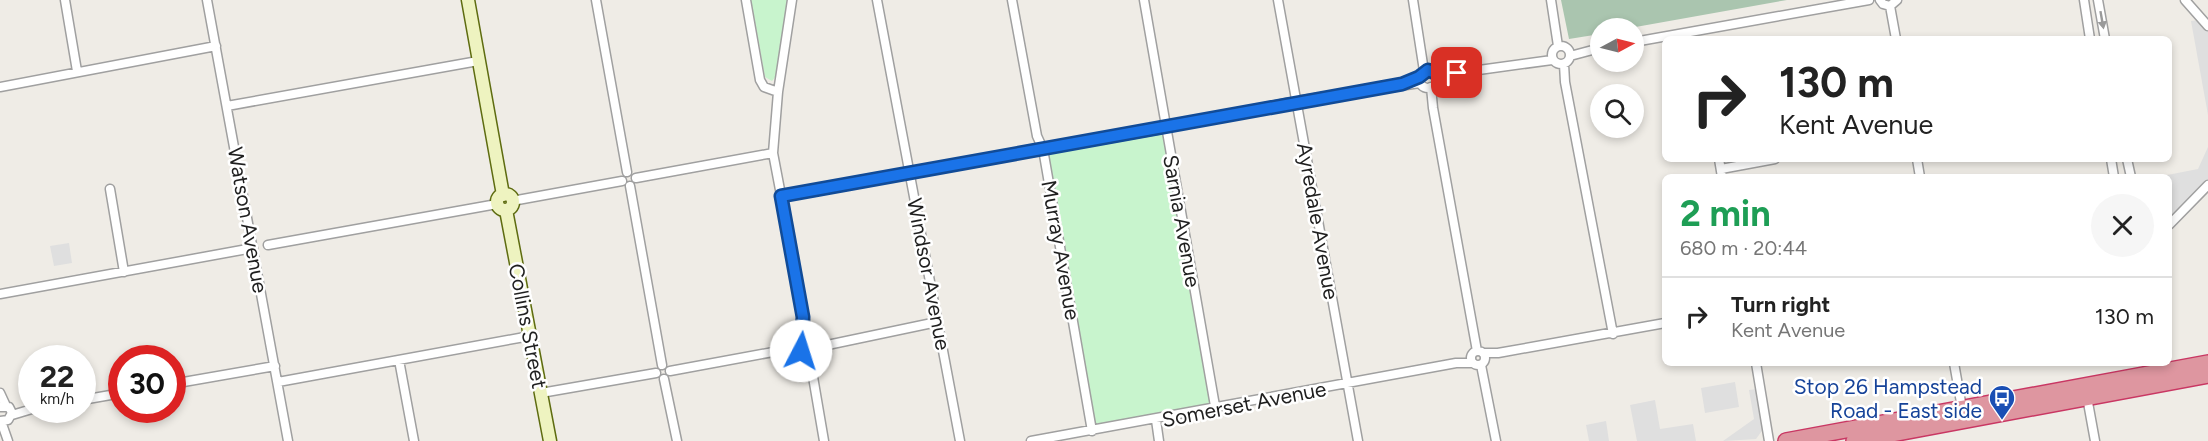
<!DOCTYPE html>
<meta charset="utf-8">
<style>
:root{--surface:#fff;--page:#f6f6f6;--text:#222;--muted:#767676;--line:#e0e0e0}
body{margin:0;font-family:Figtree,sans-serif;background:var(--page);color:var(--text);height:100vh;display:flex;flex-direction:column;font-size:22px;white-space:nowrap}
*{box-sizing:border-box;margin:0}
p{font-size:20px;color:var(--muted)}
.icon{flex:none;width:33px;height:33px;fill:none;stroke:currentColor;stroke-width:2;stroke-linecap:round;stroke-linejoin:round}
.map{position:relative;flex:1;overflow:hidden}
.details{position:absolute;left:1662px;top:174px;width:510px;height:192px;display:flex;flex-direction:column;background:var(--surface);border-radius:9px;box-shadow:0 3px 9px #0003}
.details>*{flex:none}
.guide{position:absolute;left:1662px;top:36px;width:510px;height:126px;border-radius:9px;box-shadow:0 3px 9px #0003;background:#fff;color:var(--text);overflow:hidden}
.needle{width:39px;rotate:83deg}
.controls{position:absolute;left:1590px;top:18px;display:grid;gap:12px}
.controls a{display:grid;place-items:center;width:54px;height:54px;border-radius:50%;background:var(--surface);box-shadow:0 3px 9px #0003;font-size:30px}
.speed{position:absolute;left:18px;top:345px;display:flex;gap:12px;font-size:30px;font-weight:700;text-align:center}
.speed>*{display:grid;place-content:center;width:78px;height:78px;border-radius:50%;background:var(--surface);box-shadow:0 3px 9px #0003;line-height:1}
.speed small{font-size:15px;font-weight:400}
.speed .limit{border:9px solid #d22;background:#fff;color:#111}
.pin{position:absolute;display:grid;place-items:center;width:51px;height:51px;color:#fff;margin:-26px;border-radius:12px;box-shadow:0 3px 9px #0006}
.me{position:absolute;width:66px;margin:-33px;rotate:5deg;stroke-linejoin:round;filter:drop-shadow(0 0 4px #0008)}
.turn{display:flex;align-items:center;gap:21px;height:126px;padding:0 18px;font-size:27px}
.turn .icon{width:78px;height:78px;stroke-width:2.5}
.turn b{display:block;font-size:42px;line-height:51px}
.round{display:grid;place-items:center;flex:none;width:63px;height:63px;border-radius:32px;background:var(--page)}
.headline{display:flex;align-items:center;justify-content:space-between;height:102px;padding:0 18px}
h1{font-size:36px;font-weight:700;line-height:45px;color:#1e9e55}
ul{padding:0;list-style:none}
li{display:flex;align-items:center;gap:18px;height:78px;padding:0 18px;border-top:2px solid var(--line)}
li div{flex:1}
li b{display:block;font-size:22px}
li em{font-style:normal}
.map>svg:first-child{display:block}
</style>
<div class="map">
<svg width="2208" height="441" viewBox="0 0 2208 441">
<rect width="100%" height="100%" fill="#efece6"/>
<path fill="#aac5af" d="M1561 0H1787L1630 28H1600V34L1569 39Z"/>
<path fill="#c8f4cd" d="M751 0H788L776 76 772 81 765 77Z
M1166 128 1215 406 1092 431 1043 149Z"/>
<path fill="#dfdfdf" d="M2199 20 2208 32V115L2191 21Z
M2208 147V179L2197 196 2176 216 2169 217V177H2157L2198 169Z
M69 243 72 263 54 266 50 246Z
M1735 382 1739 407 1705 413 1701 388Z
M1757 389 1764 428 1756 439 1723 441 1754 419 1749 390Z
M1655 400 1660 429 1693 424 1696 441H1637L1630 405Z
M1606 421 1609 441H1589L1586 425Z"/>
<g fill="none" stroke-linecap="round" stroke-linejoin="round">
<g stroke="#a0a0a0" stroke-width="11">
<path id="street" d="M65 0 77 71
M207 0 288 441
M596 0 627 172
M746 0 760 80 764 87 778 92
M792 0 778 92 773 153 808 337
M877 0 960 441
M1012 0 1037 136 1043 149 1092 431
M1144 0 1215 406
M1278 0 1358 441
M1413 0 1424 71
M1551 0 1558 46
M1880 0 1883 4 1890 6 1897 0
M2084 0 2090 39
M2098 0 2105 39
M2185 0 2208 26
M1890 6 1896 39
M1634 42 1869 0
M1552 55a9 9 0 1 1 18 0a9 9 0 1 1-18 0Z
M1570 56 1600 48
M1564 64 1565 82 1613 334
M1419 79a9 9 0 1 1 18 0a9 9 0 1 1-18 0Z
M1435 73H1457L1552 60
M0 87 216 46
M1431 87 1433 108 1477 351
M227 106 478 61
M1719 159 1722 177
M1917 159 1920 177
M2111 159 2114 177
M2127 159 2131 177
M1721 169 1775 159
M636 178 773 153
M630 186 662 365
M110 189 124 272
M781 196 1161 129 1296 101 1420 83
M512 201 622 181
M2169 225 2208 185
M268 245 497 204
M0 294 253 248
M800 346a9 9 0 1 1 18 0a9 9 0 1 1-18 0Z
M818 347 937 322
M1471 358a7 7 0 1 1 14 0a7 7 0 1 1-14 0Z
M1483 353H1498L1665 323
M812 355V371L824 441
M399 360 414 441
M1756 363 1769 441
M1954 363 1962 408
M1481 365 1496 441
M670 371 784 350 800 345
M664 379 677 441
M278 382 530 336
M172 384 275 366
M0 393 6 406
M541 393 656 373
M2087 397 2095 441
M82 400 122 393
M0 407H9L12 413 8 420 0 421
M12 415 32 409
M1156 420 1159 441
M1 421 8 441
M1031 441 1456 363H1473"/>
</g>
<g stroke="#5e6c10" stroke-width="15">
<path id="secondary" d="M468 0 503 195
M497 202a8 8 0 1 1 16 0a8 8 0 1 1-16 0Z
M506 210 550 441"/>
</g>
<g stroke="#c93763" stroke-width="18">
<path id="highway" d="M1786 441 2208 363
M1854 441 2208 375"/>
</g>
<use href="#street" stroke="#fff" stroke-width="8"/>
<use href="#secondary" stroke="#eef3c0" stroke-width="12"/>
<use href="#highway" stroke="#de96a0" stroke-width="15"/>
</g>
<defs><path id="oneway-solid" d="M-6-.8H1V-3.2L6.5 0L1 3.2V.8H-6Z" transform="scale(1.5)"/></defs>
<use fill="#9a9a9a" href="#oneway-solid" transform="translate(2102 20) rotate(80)"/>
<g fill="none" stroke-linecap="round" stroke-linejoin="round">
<g stroke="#114b97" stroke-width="15">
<path id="route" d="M801 351 803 317 781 196 1402 84 1419 77 1428 70 1435 73H1457"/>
</g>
<use href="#route" stroke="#1a73e8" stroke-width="10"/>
</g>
<defs>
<g id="bus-pin" transform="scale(1.35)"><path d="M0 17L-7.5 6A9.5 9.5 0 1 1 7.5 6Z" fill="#1a4fb4" stroke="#fff"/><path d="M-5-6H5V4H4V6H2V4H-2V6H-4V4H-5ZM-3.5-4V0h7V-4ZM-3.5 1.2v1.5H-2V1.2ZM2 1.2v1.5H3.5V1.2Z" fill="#fff"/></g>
</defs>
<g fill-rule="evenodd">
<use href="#bus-pin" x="2002" y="398"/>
</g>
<g text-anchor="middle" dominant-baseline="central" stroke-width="5" stroke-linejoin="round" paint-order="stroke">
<g font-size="21" fill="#1f1f1f" stroke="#fff">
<text transform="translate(248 220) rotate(80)">Watson Avenue</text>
<text transform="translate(1182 221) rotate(80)">Sarnia Avenue</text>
<text transform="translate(1318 221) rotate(80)">Ayredale Avenue</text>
<text transform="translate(1061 250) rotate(80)">Murray Avenue</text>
<text transform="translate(929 274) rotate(79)">Windsor Avenue</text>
<text transform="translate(528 326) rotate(79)">Collins Street</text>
<text transform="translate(1244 404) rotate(-11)">Somerset Avenue</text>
</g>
<g font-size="21" fill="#164399" stroke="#fff" text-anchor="end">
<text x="1982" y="386">Stop 26 Hampstead<tspan x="1982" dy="24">Road - East side</tspan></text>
</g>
</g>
</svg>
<div class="controls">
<a><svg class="needle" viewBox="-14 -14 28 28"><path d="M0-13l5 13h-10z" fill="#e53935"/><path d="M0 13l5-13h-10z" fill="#767676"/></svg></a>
<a><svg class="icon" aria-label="search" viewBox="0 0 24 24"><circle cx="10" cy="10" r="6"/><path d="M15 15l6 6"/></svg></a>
</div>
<div class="speed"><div>22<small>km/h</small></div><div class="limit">30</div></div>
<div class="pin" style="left:1457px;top:73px;background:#d93025"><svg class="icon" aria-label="arrive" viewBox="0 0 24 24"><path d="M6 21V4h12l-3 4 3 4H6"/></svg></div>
<svg class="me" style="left:801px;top:351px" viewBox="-20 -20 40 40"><circle r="19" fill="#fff"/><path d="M0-13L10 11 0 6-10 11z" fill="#1a73e8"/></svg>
<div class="guide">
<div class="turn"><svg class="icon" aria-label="right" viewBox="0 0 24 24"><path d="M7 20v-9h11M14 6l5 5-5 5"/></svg><div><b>130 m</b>Kent Avenue</div></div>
</div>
<section class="details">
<div class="headline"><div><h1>2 min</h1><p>680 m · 20:44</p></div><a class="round"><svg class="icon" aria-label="close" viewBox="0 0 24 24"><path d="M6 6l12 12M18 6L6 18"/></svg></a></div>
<ul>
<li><svg class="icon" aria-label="right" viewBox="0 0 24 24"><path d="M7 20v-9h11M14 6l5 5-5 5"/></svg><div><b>Turn right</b><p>Kent Avenue</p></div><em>130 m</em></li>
</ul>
</section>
</div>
